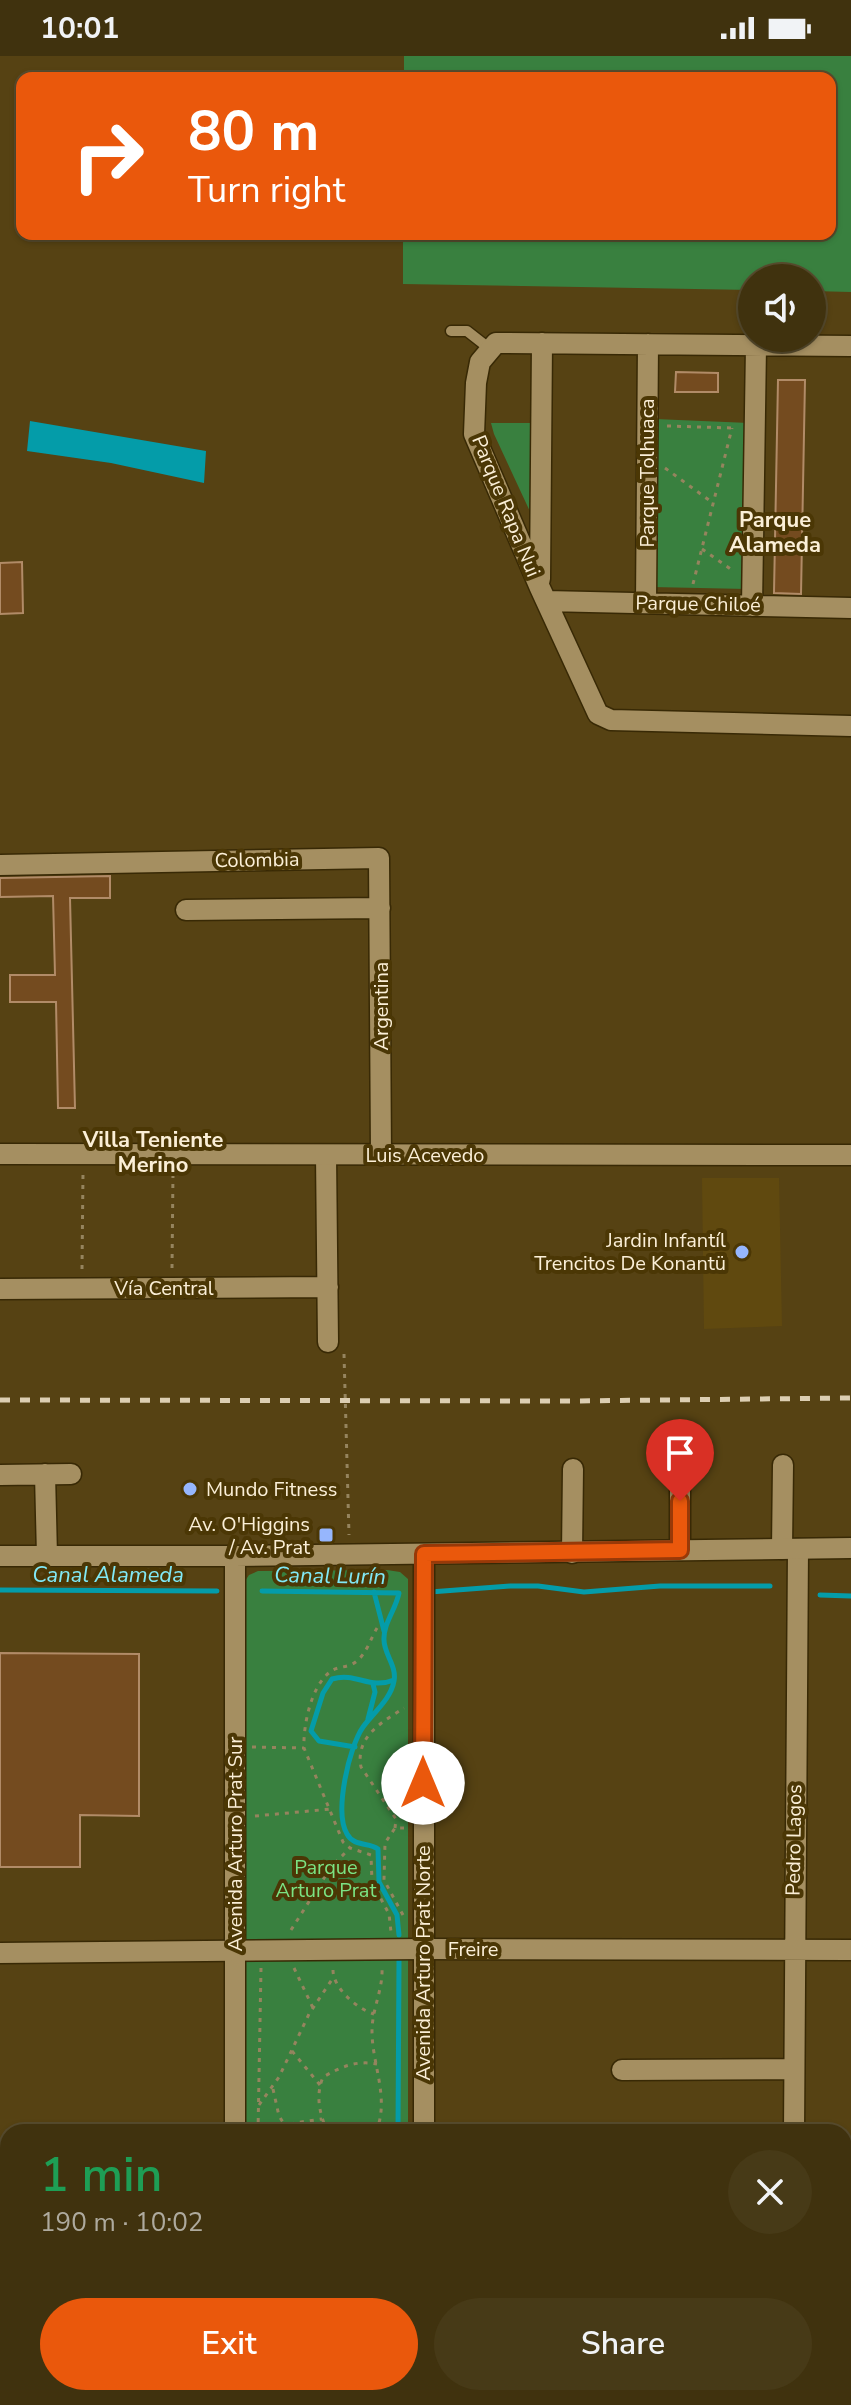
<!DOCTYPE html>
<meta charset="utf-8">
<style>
:root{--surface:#40320e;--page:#473a17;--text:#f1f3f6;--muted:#aeaa9e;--line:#594d2e;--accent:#ea580c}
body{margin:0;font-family:"Nunito Sans",sans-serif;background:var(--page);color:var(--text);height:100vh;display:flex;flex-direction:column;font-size:30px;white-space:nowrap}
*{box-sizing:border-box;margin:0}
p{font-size:26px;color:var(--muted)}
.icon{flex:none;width:44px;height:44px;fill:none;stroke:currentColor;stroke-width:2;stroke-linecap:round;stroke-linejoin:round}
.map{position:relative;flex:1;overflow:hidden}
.details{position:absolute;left:0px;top:2068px;width:852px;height:282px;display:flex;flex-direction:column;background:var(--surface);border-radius:24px 24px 0 0;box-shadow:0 2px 6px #0004,0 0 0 2px var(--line)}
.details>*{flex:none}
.top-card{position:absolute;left:16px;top:16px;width:820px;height:168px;border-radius:16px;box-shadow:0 2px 6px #0004,0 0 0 2px var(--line);background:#ea580c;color:#fff;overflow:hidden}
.fabs{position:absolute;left:738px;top:208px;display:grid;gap:16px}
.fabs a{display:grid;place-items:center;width:88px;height:88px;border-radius:50%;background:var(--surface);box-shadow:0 2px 6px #0004,0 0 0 2px var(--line);font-size:40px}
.pin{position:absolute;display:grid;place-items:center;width:68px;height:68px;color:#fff;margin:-82px -34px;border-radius:50% 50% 50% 0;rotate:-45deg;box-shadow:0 0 8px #0007}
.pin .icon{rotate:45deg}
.me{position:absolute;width:88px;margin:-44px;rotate:0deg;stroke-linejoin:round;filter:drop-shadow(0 0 6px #0008)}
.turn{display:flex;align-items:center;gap:28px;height:168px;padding:0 40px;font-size:36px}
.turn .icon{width:104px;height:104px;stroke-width:2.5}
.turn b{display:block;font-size:56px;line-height:68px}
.round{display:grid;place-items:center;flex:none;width:84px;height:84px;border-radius:42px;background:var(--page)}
.head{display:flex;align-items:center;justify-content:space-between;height:136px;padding:0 40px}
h1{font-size:48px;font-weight:600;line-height:60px;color:#1e9e55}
.cta{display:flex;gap:16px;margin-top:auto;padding:16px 40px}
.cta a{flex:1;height:92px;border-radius:48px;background:var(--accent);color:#fff;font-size:32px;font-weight:600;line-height:92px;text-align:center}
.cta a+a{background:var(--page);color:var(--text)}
.status{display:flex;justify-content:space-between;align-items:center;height:56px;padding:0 40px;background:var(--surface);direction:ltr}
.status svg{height:22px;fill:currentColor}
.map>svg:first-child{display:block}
</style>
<div class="status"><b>10:01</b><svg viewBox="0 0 49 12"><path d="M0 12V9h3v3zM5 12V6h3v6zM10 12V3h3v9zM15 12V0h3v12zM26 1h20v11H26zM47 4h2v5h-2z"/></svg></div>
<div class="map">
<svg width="851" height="2349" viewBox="0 0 851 2349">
<rect width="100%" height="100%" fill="#564213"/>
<path fill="#60490f" d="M702 1122H779L782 1270 704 1273Z
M0 2303H8V2342H70V2349H0Z"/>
<path fill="#39803f" d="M404 0H851V236L812 235V222H752V234L403 228V178H830V22H404Z
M655 363 749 367 747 533 652 531Z
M491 367H535L533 462 494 378Z
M387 1514 400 1516 408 1523V2076H245V1525L249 1519 258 1515Z
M245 2342H408V2349H245Z"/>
<path fill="#049ca9" d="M30 365 206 395 204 427 111 407 27 395Z"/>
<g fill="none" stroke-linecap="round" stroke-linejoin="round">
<path stroke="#049ca9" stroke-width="5" d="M0 1534 217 1535
M262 1535 399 1537C396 1553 383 1568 384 1584 384 1598 397 1610 394 1625 391 1643 373 1657 363 1671 349 1691 334 1756 347 1778 354 1791 369 1786 378 1793L379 1826 397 1859 399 1879
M374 1536 384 1575
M430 1536 510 1530H538L584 1536 660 1530H770
M820 1539 851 1540
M368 1663 375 1636 373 1628
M355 1691 319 1685 311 1675 323 1637 332 1623C357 1616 369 1634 394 1624
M398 2076 399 1904
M398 2349V2342"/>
</g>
<path fill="#744b1f" stroke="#b18b67" stroke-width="2" d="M676 316 718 317V336H675Z
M778 324H805L801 538 774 537Z
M22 506 23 557 0 558V507Z
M110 820V842H70L75 1052H58L56 946H10V919H55L53 840 0 841V822Z
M0 1597 139 1598V1760L80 1759V1811H0Z"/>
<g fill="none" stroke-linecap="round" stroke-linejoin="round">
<g stroke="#382905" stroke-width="13">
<path id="service" d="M451 275H467L490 293"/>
</g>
<g stroke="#382905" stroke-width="23">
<path id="minor" d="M851 290 496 287 480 306 476 327 474 378 540 532 598 658 611 664 851 670
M540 523 542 287
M546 545 851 552
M646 547 648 288
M752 550 756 290
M0 809 379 802 381 1099
M186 854 380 852
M326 1099 328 1286
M0 1233 328 1231
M45 1418 47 1500
M0 1419 71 1418
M782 1493 783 1409
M680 1494V1414
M572 1497 573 1413
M423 1893 851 1894
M622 2014 793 2013
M794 2076 798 1493
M844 2278H851
M0 2283H8
M796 2349V2342"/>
</g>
<g stroke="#382905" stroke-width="23">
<path id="tertiary" d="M0 1897 423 1893"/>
</g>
<g stroke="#382905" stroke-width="23">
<path id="secondary" d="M0 1098 851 1099
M0 1500H235L851 1492
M235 2076V1500
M424 2076V1498
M234 2349V2342
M425 2349V2342"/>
</g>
<path stroke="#95845e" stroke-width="3" stroke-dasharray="4 6" stroke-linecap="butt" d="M667 370 732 372
M665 412 713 447
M702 493 732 514
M693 528 732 372
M172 1212 173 1116
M82 1213 83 1116
M344 1298 349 1479
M377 1572C371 1582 367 1596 358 1604 349 1613 338 1609 330 1616 311 1630 303 1670 304 1692L343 1786 350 1792 371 1799 372 1826 389 1858 391 1876
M252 1691 304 1692
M255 1760 331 1753
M395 1772 396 1763 361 1711C355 1681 382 1666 404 1652
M403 1859 384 1824 385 1787 395 1772H404
M291 1874 331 1811 349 1793
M294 1912 313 1952
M333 1914C333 1932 357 1953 374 1958
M292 1995 320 2029
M273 2033 279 2060 286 2071
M259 2049 279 2021 309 1958 333 1922
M258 2076 261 1912
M285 2076 286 2071 294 2067 322 2063
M327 2076C320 2057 315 2041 323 2021 341 2011 356 2004 377 2008
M376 2076C390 2042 372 2009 372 1975 372 1953 383 1934 382 1912
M272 2342 275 2349
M362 2342 372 2344 378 2349
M258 2349V2342
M322 2349 337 2344 357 2342"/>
<use href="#service" stroke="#a58f61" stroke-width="10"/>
<use href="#minor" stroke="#a58f61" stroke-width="20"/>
<use href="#tertiary" stroke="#a58f61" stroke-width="20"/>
<use href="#secondary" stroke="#a58f61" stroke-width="20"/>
<path stroke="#dcceb2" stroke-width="5" stroke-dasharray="10 10" stroke-linecap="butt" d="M0 1344 571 1345 851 1342"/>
</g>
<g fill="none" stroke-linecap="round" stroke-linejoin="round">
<g stroke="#983908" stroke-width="20">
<path id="route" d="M423 1727 424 1498 680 1494V1445"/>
</g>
<use href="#route" stroke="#ea580c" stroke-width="14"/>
</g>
<g fill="#96b6fd" stroke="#4b3705" stroke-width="3">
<circle cx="742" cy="1196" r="8"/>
<circle cx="190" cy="1433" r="8"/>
<rect x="318" y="1471" width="16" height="16" rx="4"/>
</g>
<g text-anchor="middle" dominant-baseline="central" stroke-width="8" stroke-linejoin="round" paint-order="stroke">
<g font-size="20" fill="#fbefd7" stroke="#4b3705">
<text transform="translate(647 417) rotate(-90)">Parque Tolhuaca</text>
<text transform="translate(506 450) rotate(68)">Parque Rapa Nui</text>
<text transform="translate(698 548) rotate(1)">Parque Chiloé</text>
<text transform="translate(257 804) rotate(-1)">Colombia</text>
<text transform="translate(381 950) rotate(-90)">Argentina</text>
<text x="425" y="1099">Luis Acevedo</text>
<text x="164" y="1232">Vía Central</text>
<text transform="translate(794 1784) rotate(-89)">Pedro Lagos</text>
<text transform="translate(235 1788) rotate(-90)">Avenida Arturo Prat Sur</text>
<text x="473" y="1893">Freire</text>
<text transform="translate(423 1907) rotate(-90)">Avenida Arturo Prat Norte</text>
</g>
<g font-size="20" fill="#fbefd7" stroke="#4b3705" text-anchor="end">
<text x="726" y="1184">Jardin Infantíl<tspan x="726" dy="23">Trencitos De Konantü</tspan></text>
<text x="206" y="1433" text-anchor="start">Mundo Fitness</text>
<text x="310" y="1468">Av. O'Higgins<tspan x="310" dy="23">/ Av. Prat</tspan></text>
</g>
<g font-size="20" fill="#7be383" stroke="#4b3705">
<text x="326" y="1811">Parque<tspan x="326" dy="23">Arturo Prat</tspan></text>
</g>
<g font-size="22" font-weight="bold" fill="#fbefd7" stroke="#4b3705">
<text x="775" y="464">Parque<tspan x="775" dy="25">Alameda</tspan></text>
<text x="153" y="1084">Villa Teniente<tspan x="153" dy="25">Merino</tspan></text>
</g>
<g font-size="22" font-style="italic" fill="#81e9f6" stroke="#4b3705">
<text x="108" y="1519">Canal Alameda</text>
<text transform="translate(330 1520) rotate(1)">Canal Lurín</text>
</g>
</g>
</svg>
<div class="fabs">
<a><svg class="icon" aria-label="sound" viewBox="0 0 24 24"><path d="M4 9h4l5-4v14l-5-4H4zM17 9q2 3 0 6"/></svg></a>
</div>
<div class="pin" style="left:680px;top:1445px;background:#d93025"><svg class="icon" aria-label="arrive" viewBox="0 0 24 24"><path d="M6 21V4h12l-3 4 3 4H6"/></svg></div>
<svg class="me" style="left:423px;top:1727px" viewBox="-20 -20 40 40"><circle r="19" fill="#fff"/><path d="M0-13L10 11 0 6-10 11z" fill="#ea580c"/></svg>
<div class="top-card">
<div class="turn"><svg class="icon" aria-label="right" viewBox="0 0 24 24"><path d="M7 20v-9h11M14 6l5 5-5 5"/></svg><div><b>80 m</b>Turn right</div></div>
</div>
<section class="details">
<div class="head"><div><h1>1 min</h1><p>190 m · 10:02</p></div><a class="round"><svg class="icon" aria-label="close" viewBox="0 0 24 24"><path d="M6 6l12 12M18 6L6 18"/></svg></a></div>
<div class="cta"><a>Exit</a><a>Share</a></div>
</section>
</div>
